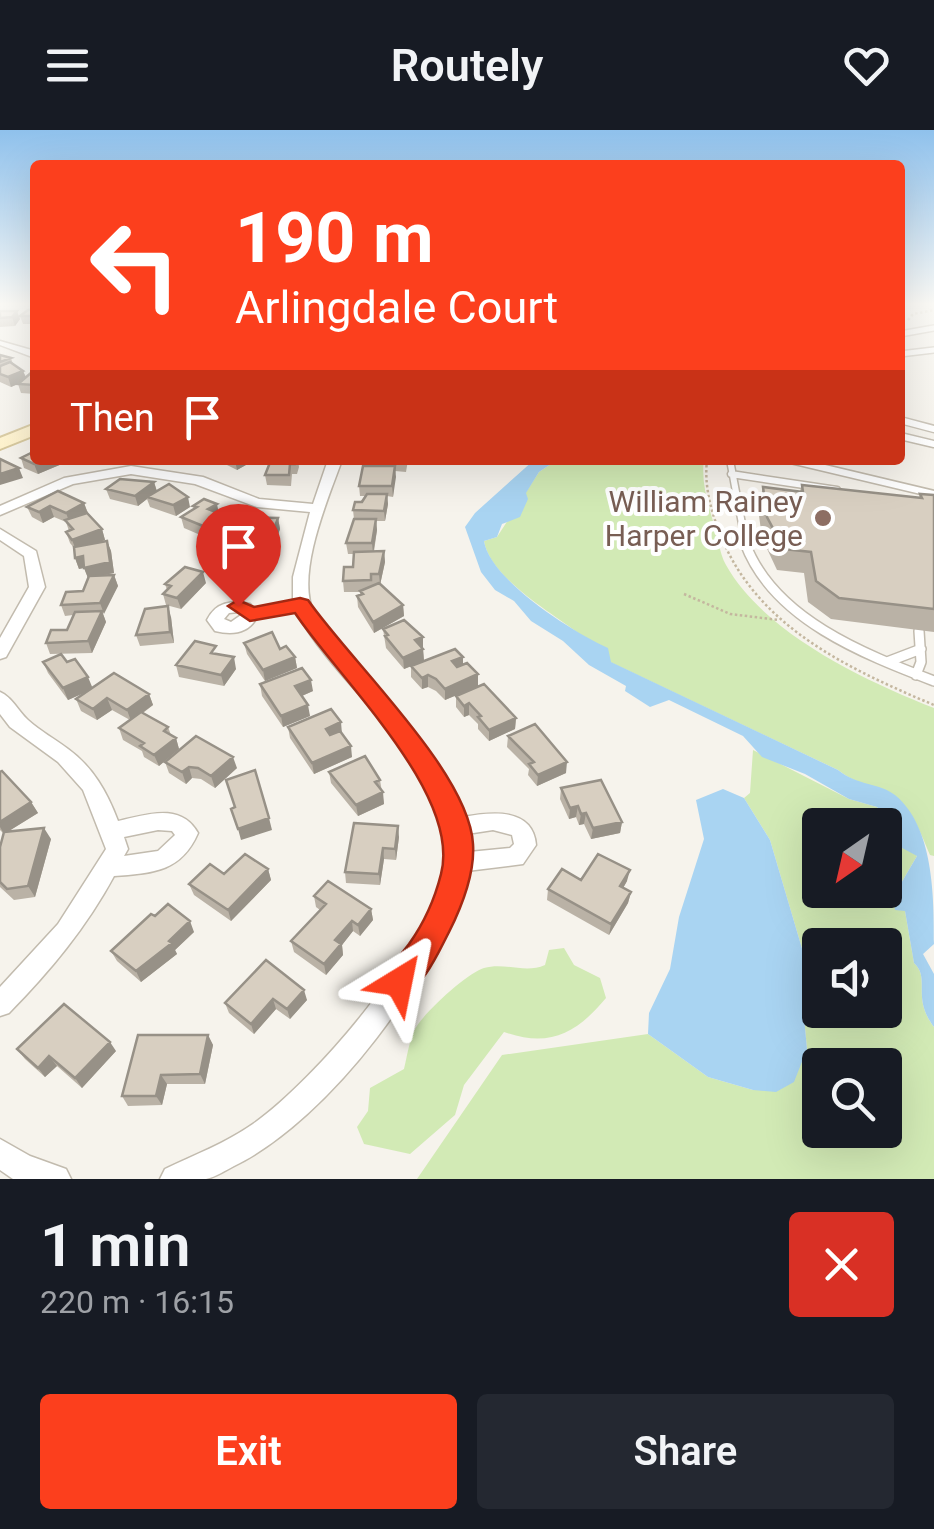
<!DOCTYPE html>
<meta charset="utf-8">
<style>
:root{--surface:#171b24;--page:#242831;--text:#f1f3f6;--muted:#9ea1a6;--accent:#fc3f1d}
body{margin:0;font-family:Roboto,sans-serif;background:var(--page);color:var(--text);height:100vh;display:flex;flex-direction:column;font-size:38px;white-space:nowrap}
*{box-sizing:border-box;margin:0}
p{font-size:32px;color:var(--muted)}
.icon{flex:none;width:55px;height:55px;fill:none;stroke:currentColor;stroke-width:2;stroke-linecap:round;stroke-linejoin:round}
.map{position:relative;height:1049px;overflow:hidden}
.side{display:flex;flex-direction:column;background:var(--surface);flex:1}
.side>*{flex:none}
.guide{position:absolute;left:30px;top:30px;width:875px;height:305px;border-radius:10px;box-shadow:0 10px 40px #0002;background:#fc3f1d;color:#fff;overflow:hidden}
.needle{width:65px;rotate:214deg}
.buttons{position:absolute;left:802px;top:678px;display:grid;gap:20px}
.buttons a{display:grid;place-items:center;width:100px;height:100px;border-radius:10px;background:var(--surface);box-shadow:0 10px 40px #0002;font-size:50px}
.pin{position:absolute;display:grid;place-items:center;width:85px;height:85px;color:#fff;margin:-102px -42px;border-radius:50% 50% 50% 0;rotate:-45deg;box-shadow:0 0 10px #0007}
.pin .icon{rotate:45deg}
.me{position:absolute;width:110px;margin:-55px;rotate:35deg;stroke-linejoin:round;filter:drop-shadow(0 0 8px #0008)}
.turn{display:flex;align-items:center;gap:35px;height:210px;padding:0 40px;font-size:45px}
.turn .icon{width:130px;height:130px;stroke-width:2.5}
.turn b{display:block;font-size:70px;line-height:85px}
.then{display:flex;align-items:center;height:95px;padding:0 40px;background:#0003;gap:20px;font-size:38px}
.round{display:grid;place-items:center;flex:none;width:105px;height:105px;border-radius:10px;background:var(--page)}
.overview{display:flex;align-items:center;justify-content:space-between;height:170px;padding:0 40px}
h1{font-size:60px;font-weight:600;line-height:75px}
.action{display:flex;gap:20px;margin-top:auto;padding:20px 40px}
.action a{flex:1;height:115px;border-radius:10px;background:var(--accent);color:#fff;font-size:40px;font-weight:600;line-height:115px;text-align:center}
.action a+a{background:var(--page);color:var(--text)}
header{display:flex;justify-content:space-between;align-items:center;height:130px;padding:0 40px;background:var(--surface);font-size:45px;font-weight:600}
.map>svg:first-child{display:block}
</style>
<header><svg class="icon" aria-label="menu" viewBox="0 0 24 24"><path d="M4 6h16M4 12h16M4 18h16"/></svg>Routely<svg class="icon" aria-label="heart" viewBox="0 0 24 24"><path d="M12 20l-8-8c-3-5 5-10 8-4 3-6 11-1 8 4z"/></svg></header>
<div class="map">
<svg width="934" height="1049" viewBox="0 0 934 1049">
<rect width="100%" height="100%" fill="#f6f3ec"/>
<path fill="#d2eab5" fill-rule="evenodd" d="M557 330H704C701 350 707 371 713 391 718 405 719 423 726 435 765 504 864 550 934 578V726L930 725C921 703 907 667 882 660 865 654 853 652 838 640L610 532C605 518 592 514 581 505 552 483 490 448 484 411L497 407 539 342Z
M753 620 849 669 877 677 917 726 893 767 905 781 914 833C931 849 911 867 934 897V1049H417L502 925 648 904 708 947 753 960 807 919 803 876 811 849 770 710 744 668 750 663ZM820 695H885V760H820ZM820 815H885V880H820ZM820 935H885V1000H820Z
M564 818 574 835 600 848 606 868C576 904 549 918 504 902L464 955 455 985 410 1024 364 1014 357 997 368 981 370 958 404 939C407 927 409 912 414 901 421 885 467 843 484 838 505 832 525 844 545 835L549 820Z"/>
<path fill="#a9d4f2" d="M534 330H557L539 342 526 363 528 369 520 387 502 394 497 407 484 411C490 450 574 503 608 518L611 532 838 640C858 656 880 653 895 665 934 697 934 767 934 814L923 824 934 844V897C911 867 931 849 914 833L905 781 895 780 893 767 917 726 893 713 887 689 877 677 849 669 805 644 762 627 743 606 669 570 650 577 625 561 626 556 589 535 563 511 531 491 514 471 495 460 481 442 465 397 475 383Z
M723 659 744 668 770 710 811 849 803 876 807 919 794 952 776 962 753 960 708 947 648 904 649 883 670 839 679 787 704 709 696 670Z"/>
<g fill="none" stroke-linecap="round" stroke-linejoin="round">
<g stroke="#c2bbae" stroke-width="8">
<path id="service-far2" d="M900 204 934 198
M900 224 934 220"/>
</g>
<g stroke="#c2bbae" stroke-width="9">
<path id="service-far1" d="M900 290 934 299
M900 306 934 314
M730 330 746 415
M791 330 934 364
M731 344 837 360"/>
</g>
<g stroke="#c2bbae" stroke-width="12">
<path id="service" d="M745 413C773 489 864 524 934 551
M887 532 921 519
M916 545 921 532 919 501"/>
</g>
<g stroke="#c2bbae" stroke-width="3">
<path id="minor" d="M0 211 35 221V228L0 215Z
M328 330H342C328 369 295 445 314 483 358 555 434 605 463 687 491 682 533 677 536 715L523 734 467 741C438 843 330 989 234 1036 226 1040 216 1047 206 1049 192 1049 175 1049 160 1049L165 1039C194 1025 226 1013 253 994 318 948 430 815 446 736 450 717 446 695 439 677 409 601 334 552 296 481L256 489C247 504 231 505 215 501L207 490C216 472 231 470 250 474L254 479 293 471V447L310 382 257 377 195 354 131 344 73 354 0 385V376L64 348 131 336 203 347 259 369 313 374ZM239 482 241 485 231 492 224 489 229 483ZM493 700 512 705 514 714 510 718 469 722 467 704Z
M0 399 36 421 45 457 6 527 0 529V508L29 457 24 426 0 410Z
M0 562C12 567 18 581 28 590 40 601 55 609 68 619 93 637 107 662 118 691 147 685 180 672 198 703 181 742 153 743 114 746 86 798 50 841 9 883L0 886V857L58 794 106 719 83 660 58 632 10 597 0 584ZM158 700 172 701 175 705 158 721 124 726 128 719 124 707Z
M0 1009 30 1026 66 1039 71 1049H13L0 1040Z"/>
</g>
<g stroke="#d6c79b" stroke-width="4">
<path id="secondary" d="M35 294V305L0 319V308Z"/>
</g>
<path stroke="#c4b79f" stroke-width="2.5" stroke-dasharray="2.5 2.5" stroke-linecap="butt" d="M908 190 913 184 934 180
M707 330C704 356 711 382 721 406 757 497 849 539 934 575
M684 464 730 484 779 490"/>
<use href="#service-far2" stroke="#fff" stroke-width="5"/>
<use href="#service-far1" stroke="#fff" stroke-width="6"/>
<use href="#service" stroke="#fff" stroke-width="9"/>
<use href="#minor" fill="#fff" fill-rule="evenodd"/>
<use href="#secondary" fill="#fff3cd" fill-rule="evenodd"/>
</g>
<path fill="#bab2a6" d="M35 179V194H23L20 186Z
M0 181 20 189 15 196 0 197Z
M0 225 11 228 13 234 23 241 26 247 35 242V264L21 263 18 254 11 257 0 252Z
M21 328 69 331 38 344 24 338Z
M212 330H253V331L237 340 219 331Z
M298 330 299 337 297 344H292L291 356 267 355 265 345Z
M378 330H408L406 342 395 341 393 367 387 366 388 374 385 391H376L377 400 374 422 384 421 385 432 380 455 403 475 404 486 374 503 358 477 357 466 360 465V462H344L343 451 353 437 354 424H348L346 413 354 389 353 380 365 366H360L359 356 378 336Z
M154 352 157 361 190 377 176 386 150 377 147 369 138 376 110 369 106 359Z
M802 355 919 368 920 364 934 365V502L831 489 808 472 804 443 777 440 762 408 758 378 763 357 800 361Z
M84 373 88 383 102 399 105 410 99 412 107 411 111 421 114 443 105 445H114L118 456 103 484 106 492 92 523 50 524 46 513 67 500 73 485 65 486 61 475 83 461 88 448 84 438 79 439 75 428 74 418 70 413 66 402 69 401 66 392 54 387 43 393 32 387 27 377Z
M193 376 221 384 223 395 205 407 184 398 181 387 194 379Z
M278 388 280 399 275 413 233 412 230 402Z
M261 418 266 435 260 455 230 454 228 443 229 440H225L223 429Z
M206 453 181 479 166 475 163 464 167 460 165 454Z
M171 487 174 513 140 516 136 505Z
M383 499 423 519 424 531 404 539 386 518Z
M244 513 280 519 295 527 297 538 265 551 247 524Z
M218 524 236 539 224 556 179 547 176 535Z
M43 532H67L92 558 149 564 153 575 143 583 168 597 171 605 176 608 179 619 159 636 144 627 142 621 123 610 119 598 130 590 112 580 97 590 81 581 76 569 90 560 68 570 48 543Z
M463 535 478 544V556L445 570 436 561 428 557 422 559 411 547V536Z
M260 554 313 561 302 566 310 586 283 597 262 566Z
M456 566 516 588 515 599 489 611 478 599V594L469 585 464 587 456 577Z
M288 597 342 604 352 627 314 644 290 608Z
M508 606 566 643 537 656 528 645 529 639 507 617Z
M165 632 237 638 215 658 201 649 192 648 186 654 169 643Z
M0 642 31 672 38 683 9 701 51 709 35 767 14 770 0 757V717L4 704 0 700Z
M329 642 380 650 384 674 358 686 331 653Z
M561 658 622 692 620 703 591 709 584 694 579 695 576 687 569 689 560 669Z
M399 707 396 730 384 729 380 755 346 753 345 742Z
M268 739 271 750 231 791 194 765 189 754 224 744Z
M581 750 627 751 623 758 631 762 628 773 609 805 547 770 548 759Z
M314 766 371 779 373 790 360 806 353 801 342 815 343 825 326 845 294 822 291 811 320 780 316 777Z
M155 786 194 802 175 820 177 824 141 852 117 831 111 821Z
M266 830 307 870 290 889 276 879 254 904 229 883 225 873Z
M208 905 213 915 205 954H167L162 975 128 976 122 966Z
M17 919 116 921 82 958 57 936 45 947 25 929Z"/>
<path fill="#979187" d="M17 181 20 189 15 196 12 187Z
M23 241 27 250 11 257 8 247Z
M44 330H69V331L38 344 34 334Z
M235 330H253V331L237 340Z
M395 336 396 347 393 367 392 356Z
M19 338 23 348 0 355V344Z
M154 352 157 362 147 367V369L138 376 135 366Z
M387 364 388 374 385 391 384 381Z
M188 367 190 377 176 386 173 375Z
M84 373 88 384 70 394 66 383Z
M217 374 219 384 208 379Z
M50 376 54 387 43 393 39 382Z
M221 384 223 395 205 407 203 396Z
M278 388 280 399 275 413 273 402Z
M376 389 377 400 373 424 372 413Z
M102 399 105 410 76 420 72 410Z
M107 411 111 421 114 443 88 448 84 438Z
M261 418 266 435 260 455 257 444 259 424Z
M384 421 385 432 380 455 379 444Z
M83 426 87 437 79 439 75 428Z
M203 442 206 453 181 479 177 468Z
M114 445 118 456 104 484 100 473Z
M403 475 404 486 374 503 373 492Z
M168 476 171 487 174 513 170 502Z
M102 481 106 492 92 523 88 511Z
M423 507V519L415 510Z
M423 519 424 531 404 539 403 528Z
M234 527 236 539 224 556 221 545Z
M295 527 297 538 265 551 263 540Z
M463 527V538L452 543V531Z
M478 544V556L445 570V559Z
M428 545V557L422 559V548Z
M88 547 93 559 68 570 63 558Z
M311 550 313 561 297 568 295 556Z
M149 564 153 575 131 591 127 580Z
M107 568 112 580 97 590 93 579Z
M469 573V585L464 587V576Z
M308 575 310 586 283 597 281 586Z
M516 588 515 599 489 611V600Z
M341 592 342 604 328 610 326 599Z
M176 608 179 619 159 636 154 625Z
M351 616 352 627 314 644 312 633Z
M233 627 237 638 215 658 211 646Z
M567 632 566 643 537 656 538 645Z
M189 637 192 648 186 654 182 642Z
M383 662 384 674 358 686 356 675Z
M31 672 38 683 4 704 0 697V692Z
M578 676 576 687 569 689 570 678Z
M586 683 584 694 579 695 581 684Z
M269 688 272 700 241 710 238 699Z
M622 692 620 703 591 709 593 698Z
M398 696 399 707 396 730 395 719Z
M44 698 51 709 35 767 28 756Z
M383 718 384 729 380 755 379 744Z
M268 739 271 750 231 791 228 780Z
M630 740 627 751 618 767 620 756Z
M631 762 628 773 609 805 611 794Z
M371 779 373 790 360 806 358 795Z
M190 791 194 802 175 820 177 824 141 852 136 841Z
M352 791 353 801 342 815 343 825 326 845 324 834 335 810Z
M304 860 307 870 290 889 287 879Z
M273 869 276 879 254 904 251 894Z
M208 905 213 915 205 954 200 944Z
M110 912 116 921 82 958 75 948Z
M49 926 57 936 45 947 38 938Z
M161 945 167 954 162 975 156 966Z"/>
<path fill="#d8cfc1" stroke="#979187" stroke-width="2.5" d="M35 179V186H20L28 180Z
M0 181H17L12 187 0 188Z
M0 225 11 228 0 232Z
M10 232 23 241 8 247 0 244V236Z
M32 242H35V255L18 254Z
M35 321V330H44L34 334 21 328Z
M0 329 19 338 0 344Z
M271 330H297L295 334H290L289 345H265Z
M363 336H395L392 356H359Z
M120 349 154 352 135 366 106 359Z
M169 354 188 367 173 375 147 367Z
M802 355 922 368 920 364 934 365V479L839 468 816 451 811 422 784 419 767 387 763 357 803 362Z
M58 361 84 373 66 383 50 376 39 382 27 377Z
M367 364H387L384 381 353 380 355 372H362Z
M204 369 217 374 208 379 221 384 203 396 181 387 197 377 193 376Z
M87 383 102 399 72 410 66 402 73 399 65 390Z
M235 387 278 388 273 402H230Z
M354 389H376L372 413H346Z
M107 411 110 432 84 438 83 426 75 428 74 417Z
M261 418 259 424H264L257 444 228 443 233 429H223L227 419Z
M384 421 379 444H371V450L343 451 344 437H353L354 422Z
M185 437 203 442 177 468 163 464 171 456 165 454Z
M114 445 100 473 61 475 66 462 83 461 89 446Z
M379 453 403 475 373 492 357 466 363 464 360 461Z
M168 476 170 502 136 505 145 479Z
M102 481 88 511 46 513 51 500H67L75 482Z
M404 490 423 507 415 510 423 519 403 528 385 506 388 505 383 499Z
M272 502 280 519 286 516 295 527 263 540 244 513Z
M195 511 216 516 211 523 234 527 221 545 176 535Z
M455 519 463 527 452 531 457 537 467 533 478 544 445 559 436 549 428 545 422 548 411 536Z
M61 524 67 532 75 529 88 547 63 558 43 532Z
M302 538 311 550 295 556 308 575 281 586 260 554Z
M114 543 149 564 127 580 107 568 93 579 76 569Z
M484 554 516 588 489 600 478 587 481 586 469 573 464 576 456 566Z
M331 579 341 592 326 599 330 605 340 601 351 616 312 633 288 597Z
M141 582 168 597 164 601 176 608 154 625 140 616 144 613 119 598Z
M535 594 567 632 538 645 529 634 534 632 508 606Z
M196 606 233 627 211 646 198 638 189 637 182 642 165 632Z
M365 626 380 650 375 652 383 662 356 675 329 642Z
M255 640 269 688 238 699 231 679 235 677 226 650Z
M2 641 31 672 0 692V642Z
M601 650 622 692 593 698 586 683 581 684 578 676 570 678 561 658Z
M354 693 398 696 395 719 383 718 379 744 345 742Z
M44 698 28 756 7 759 0 752V717L4 702Z
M245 724 268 739 228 780 189 754 210 734 224 744Z
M598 724 630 740 620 756 631 762 611 794 548 759 562 739 581 750Z
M328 751 371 779 358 795 352 791 335 810 341 814 324 834 291 811 326 774 314 766Z
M168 774 190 791 169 811 172 813 136 841 111 821 151 784 155 786Z
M266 830 304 860 287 879 273 869 251 894 225 873Z
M64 874 110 912 75 948 49 926 38 938 17 919Z
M138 905H208L200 944 161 945 156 966H122Z"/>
<linearGradient id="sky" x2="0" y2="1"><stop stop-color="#8fc1ec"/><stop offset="0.54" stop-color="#fbfaf6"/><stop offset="1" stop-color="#fbfaf6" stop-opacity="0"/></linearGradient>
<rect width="934" height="322" fill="url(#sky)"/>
<path fill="#fc3f1d" stroke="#a42913" stroke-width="2.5" d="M300 468 308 470C351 532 469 642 473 714 475 744 462 776 449 802 437 825 424 857 399 867L388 862 383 852C389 837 400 826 409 814 424 793 435 768 441 744 462 664 338 548 295 483L250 491 228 476 238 470 254 477Z"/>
<circle fill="#8d6e63" stroke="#fff" stroke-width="4" cx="823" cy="388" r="10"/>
<g text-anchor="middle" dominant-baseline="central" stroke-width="8" stroke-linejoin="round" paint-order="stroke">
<g font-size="30" fill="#785e54" stroke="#fff" text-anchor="end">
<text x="803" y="371">William Rainey<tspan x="803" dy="34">Harper College</tspan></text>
</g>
</g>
</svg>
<div class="buttons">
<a><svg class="needle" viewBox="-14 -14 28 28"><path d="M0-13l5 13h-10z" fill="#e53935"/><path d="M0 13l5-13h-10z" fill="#9ea1a6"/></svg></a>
<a><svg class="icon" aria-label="sound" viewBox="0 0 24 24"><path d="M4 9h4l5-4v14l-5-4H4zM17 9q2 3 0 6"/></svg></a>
<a><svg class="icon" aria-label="search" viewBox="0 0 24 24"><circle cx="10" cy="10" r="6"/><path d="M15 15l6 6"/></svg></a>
</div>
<div class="pin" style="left:238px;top:476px;background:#d93025"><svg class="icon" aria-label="arrive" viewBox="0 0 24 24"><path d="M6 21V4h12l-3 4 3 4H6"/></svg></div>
<svg class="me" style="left:399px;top:852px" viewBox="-20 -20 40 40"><path d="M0-17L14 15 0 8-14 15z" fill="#fc3f1d" stroke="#fff" stroke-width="4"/></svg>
<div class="guide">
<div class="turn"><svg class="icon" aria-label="left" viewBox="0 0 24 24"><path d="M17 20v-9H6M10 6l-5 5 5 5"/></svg><div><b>190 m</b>Arlingdale Court</div></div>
<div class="then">Then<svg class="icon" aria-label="arrive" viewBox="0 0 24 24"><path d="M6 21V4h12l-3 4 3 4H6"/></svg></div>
</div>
</div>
<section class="side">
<div class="overview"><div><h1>1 min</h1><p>220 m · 16:15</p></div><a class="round" style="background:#d93025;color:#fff"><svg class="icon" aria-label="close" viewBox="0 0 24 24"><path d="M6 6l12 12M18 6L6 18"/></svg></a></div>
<div class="action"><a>Exit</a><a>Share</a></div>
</section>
